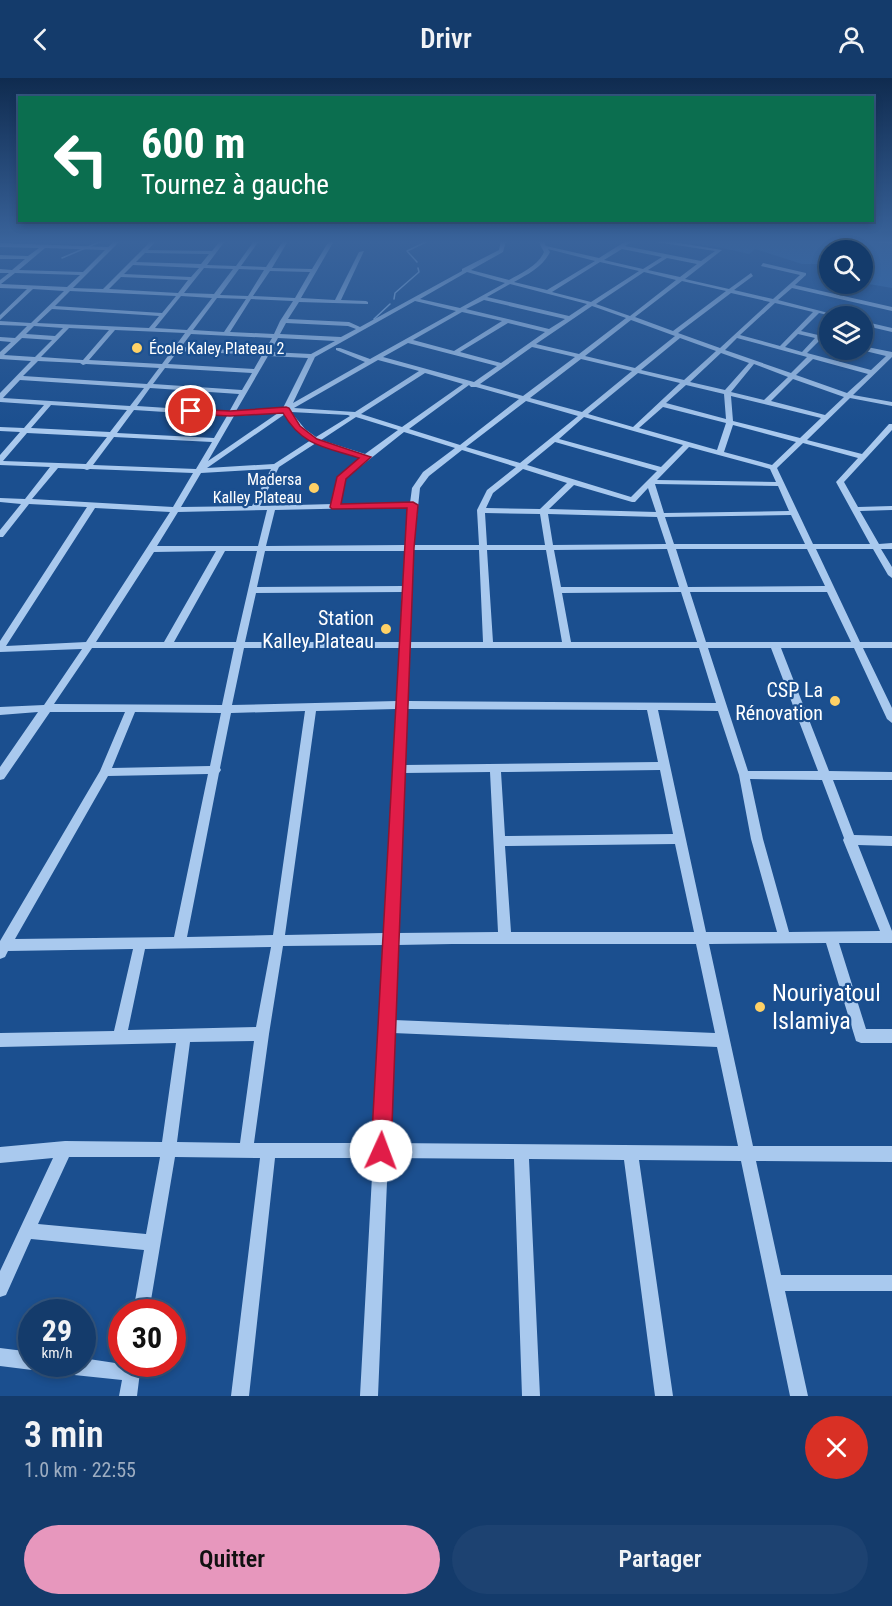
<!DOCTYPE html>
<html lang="fr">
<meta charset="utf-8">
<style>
:root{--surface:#143b6b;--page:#1d4271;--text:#f1f3f6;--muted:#9dadc1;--line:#33557e;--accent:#e797bd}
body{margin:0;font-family:"Roboto Condensed",sans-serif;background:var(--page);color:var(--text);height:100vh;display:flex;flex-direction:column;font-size:22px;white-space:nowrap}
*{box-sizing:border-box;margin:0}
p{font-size:20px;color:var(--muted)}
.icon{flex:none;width:33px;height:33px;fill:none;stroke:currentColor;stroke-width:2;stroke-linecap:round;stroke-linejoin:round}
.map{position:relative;height:1318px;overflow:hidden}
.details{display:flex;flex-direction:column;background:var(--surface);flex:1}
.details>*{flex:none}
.guide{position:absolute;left:18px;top:18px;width:856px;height:126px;border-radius:0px;box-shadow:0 3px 9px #0003,0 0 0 2px var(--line);background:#0b6e4f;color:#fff;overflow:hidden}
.controls{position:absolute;left:819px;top:162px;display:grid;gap:12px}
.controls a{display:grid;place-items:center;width:54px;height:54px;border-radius:50%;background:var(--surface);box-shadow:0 3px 9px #0003,0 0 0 2px var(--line);font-size:30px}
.speed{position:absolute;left:18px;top:1221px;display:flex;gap:12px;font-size:30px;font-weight:700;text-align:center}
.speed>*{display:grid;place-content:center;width:78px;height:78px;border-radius:50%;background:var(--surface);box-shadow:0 3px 9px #0003,0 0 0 2px var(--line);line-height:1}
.speed small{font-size:15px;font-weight:400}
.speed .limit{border:9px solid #d22;background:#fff;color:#111}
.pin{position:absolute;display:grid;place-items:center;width:51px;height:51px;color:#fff;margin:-26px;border:3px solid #fff;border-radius:50%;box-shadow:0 2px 6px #0007}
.me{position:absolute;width:66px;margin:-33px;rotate:2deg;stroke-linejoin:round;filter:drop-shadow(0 0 4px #0008)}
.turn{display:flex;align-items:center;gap:21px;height:126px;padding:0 24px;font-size:27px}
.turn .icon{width:78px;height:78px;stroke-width:2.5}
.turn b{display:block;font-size:42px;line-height:51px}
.round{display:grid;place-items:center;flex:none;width:63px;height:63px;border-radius:32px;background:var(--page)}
.overview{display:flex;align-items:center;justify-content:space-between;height:102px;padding:0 24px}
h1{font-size:36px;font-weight:600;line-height:45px}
.cta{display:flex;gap:12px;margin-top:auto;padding:12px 24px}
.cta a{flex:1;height:69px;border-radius:36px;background:var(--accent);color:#111;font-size:24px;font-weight:600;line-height:69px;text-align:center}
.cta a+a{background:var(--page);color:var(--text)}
header{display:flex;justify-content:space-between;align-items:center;height:78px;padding:0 24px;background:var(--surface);font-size:27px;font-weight:600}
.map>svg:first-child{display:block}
</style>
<header><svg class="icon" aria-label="back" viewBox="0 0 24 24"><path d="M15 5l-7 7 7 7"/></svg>Drivr<svg class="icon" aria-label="person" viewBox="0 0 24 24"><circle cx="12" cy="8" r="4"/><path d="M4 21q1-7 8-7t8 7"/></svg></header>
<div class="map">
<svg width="892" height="1318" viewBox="0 0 892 1318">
<rect width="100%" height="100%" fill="#1b4f8f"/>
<path fill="#2e69ad" d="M674 163H892V210L863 205 862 172H830L829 186H802L755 171 749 176 718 169Z"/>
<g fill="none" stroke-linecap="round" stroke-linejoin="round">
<path stroke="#9cc4f0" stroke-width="1.5" d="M872 163 892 165
M62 180 102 163
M417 184 407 173 428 163
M394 221 395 215 419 194 418 190
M374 241 390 226"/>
<path fill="#a9c9ee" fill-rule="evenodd" d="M115 163H120L73 210 103 211 151 163H156L148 172 212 173 220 163H225L207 187 236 188 254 163H259L241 188 266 189 283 163H288L272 190 312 191 329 163H334L301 220 335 222 359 174 364 173 341 222 366 223 368 224V226L299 224 288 241 349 244 360 249 462 193V191L499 172 501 163H506L503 174 471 192 509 202C521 195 538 188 544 174L538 163H543L546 168 599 180 626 163H632L625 168 701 183 715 173 650 163H667L722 172 685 201 729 211 751 195 753 198 734 212 773 221 800 197 761 188 763 185 806 195V197L795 207 892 229V233L792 210 778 222 840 238H832L819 235 801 253 818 257 830 246V252L823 259 830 260V264L820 262 807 275 871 292 886 278 861 272H862V268L892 274V279L853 317 892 324V328L850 320 807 362 862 376 889 346H892V352L844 404 858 429 892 428V432L860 433 879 466 892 465V471H881L892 489V500L888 497 873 471H816L860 564H892V570H863L892 630V645L887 641 854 570H781L829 693 892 694V702H833L854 757 892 758V768L858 767 892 853V865H839L866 951H892V965H861L856 963 826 865 709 866 753 1068H892V1084L756 1083 781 1197H892V1213H785L808 1318H790L741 1083 639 1082 673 1318H655L624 1082 529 1081 540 1318H522L514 1081 388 1080 378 1318H360L373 1080H275L249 1318H231L260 1080 175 1079 149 1234H133L144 1172 31 1161 6 1217 0 1219V1193L53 1080 0 1085V1069L65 1063 162 1064 176 965 0 969V955L114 953 133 871 8 873 5 879 0 881V863L100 693 125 634H50L4 701 0 702V689L38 634 0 637V629L44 627 82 571 0 574V563L87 429 29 426 3 459H0V452L21 426 0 424V420L25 421 50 389 0 387V377L20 354 0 353V349L24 350 44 327 0 324V315L31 283 0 281V274L11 264 0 263V259L15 260 27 248 0 247V243L31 245 64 213 33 211 0 242V237L27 211 0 210V202L9 195H0V191L12 192 25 181H0V177L28 178 39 170 0 169V165L108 169ZM45 170 105 172 83 194 19 192ZM548 171 595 183 547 212 514 204C528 196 543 189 550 174ZM622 171 662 179 643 191 604 182ZM145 175 209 176 201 186 136 184ZM667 180 697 186 680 199 648 192ZM600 184 639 193 591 224 552 214ZM133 187 199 190 191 199 124 196ZM204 190 233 191 214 216 184 215ZM239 191 264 192 248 218 220 217ZM270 193 310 194 295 220 253 218ZM467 194 505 205 460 230 420 221ZM644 194 676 202 630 238 596 226ZM15 195 80 197 67 209 1 206ZM121 199 188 202 178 215 109 211ZM682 203 726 213 673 253 635 239ZM510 206 587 226 569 238 487 219ZM70 213 176 218 162 235 55 228ZM731 215 770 224 720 270 678 255ZM181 218 212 220 187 252 155 250ZM217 220 246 221 224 254 193 252ZM251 221 293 223 280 243 274 256 230 254ZM484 222 565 241 549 251 466 231ZM415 223 456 233 370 281 340 270H336V272L365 284 293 325 315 279ZM775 225 813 234 780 268 740 257ZM592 228 626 240 579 276 536 266ZM52 231 159 238 149 250 37 245ZM462 234 502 243 454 273 413 262ZM631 242 675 258 635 290 585 278ZM286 245 348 248 356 251 341 259 280 256ZM508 245 545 254 501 285 460 274ZM34 248 63 250 55 258 26 256ZM69 250 109 252 83 282 41 279ZM115 252 185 255 162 286 89 282ZM191 256 272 260 264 274 181 269ZM798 256 815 260 802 274 785 269ZM22 260 52 262 35 279 4 277ZM278 260 335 263 311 276 270 274ZM680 260 716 273 684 302 641 292ZM737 260 807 279 791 295 725 272ZM408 265 497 288 474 304 383 279ZM532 269 575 279 523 318 480 306ZM178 273 262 277 254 291 168 286ZM721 275 749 285 725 312 690 304ZM268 278 308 280 283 330 236 333ZM581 281 632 293 582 334 530 320ZM813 281 868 296 847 315 796 297ZM378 282 419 293 355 334 294 330ZM38 283 80 285 83 287 86 286 159 290 147 306 23 298ZM754 286 788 299 764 322 731 314ZM165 290 252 295 242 312 153 306ZM425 295 463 306 402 349 361 336ZM638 295 680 305 633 349 588 336ZM793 301 844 319 825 337 771 323ZM20 302 144 310 130 328 3 320ZM469 307 471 309H476L519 321 460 367 409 351ZM686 307 724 316 726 341 666 325ZM150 310 239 316 229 334 137 328ZM731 318 821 340 800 360 733 343ZM526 323 578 338 520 385 466 369ZM51 327 127 332 110 354 31 350ZM663 329 726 345 717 372 639 350ZM134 332 227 338 214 360 117 355ZM291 334 348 337 350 338 316 359 305 351ZM278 335 208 383 234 338ZM285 336 300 354 311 362 274 386 207 390ZM356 339 398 352 365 376 321 362ZM584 339 683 367 661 389 559 361ZM733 347 796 364 772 387 724 374ZM404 354 455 370 423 394 412 410 410 425 341 426 346 400ZM27 355 107 359 86 386 3 383ZM114 359 212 364 196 391 93 387ZM555 364 657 393 631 419 527 387ZM316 365 361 380 338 399 333 426 260 428 279 389ZM803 365 858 380 836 404 870 466H813L777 390ZM689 369 770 391 776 404 657 402ZM462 372 516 389 487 412 477 432 479 467H414L420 410 429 398ZM58 390 84 391 87 392 90 391 193 395 173 429 32 421ZM271 391 252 428 181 429 201 395ZM523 391 567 405 540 431 486 430 493 415ZM655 406 778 408 789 433 664 435ZM574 407 632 424H635L648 410 656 434 549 431ZM410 429 405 467 266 468 275 432ZM95 430 170 434 86 564 6 568ZM267 432 258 468H157L178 434ZM485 435 540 436 545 467H487ZM548 436 657 439 666 466 553 467ZM791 437 805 466H674L665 439ZM667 471 679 509H561L554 472ZM676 471H807L825 508 688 509ZM413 472H479L483 564H409ZM487 472H546L562 564H493ZM216 473 164 564H96L154 474ZM225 473H257L236 564H174ZM265 473H405L403 508 257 509ZM402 514 400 564H245L256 515ZM681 514 697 564H571L562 515ZM690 514H827L851 564H706ZM92 570H234L222 627 54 626ZM244 570H400L397 623 232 627ZM409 570H699L716 625 407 623ZM708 570H771L818 693H748ZM396 631 384 855 285 857 316 633ZM407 631 647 632 658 684 404 687ZM658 632 718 633 739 697 751 761 777 854H706ZM305 633 273 857 187 859 219 695 221 692 220 690 231 635ZM135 634 221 635 210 688 112 690ZM660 692 673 756 505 758 501 694ZM490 694 498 854 397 855 404 695ZM208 696 174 859 15 861 108 698ZM750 701 822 702 844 760 843 762 880 853 789 854 763 761ZM675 766 694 854H511L505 768ZM452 866H696L715 955 394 942 397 867ZM384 867 373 1065H254L269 956 283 868ZM271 869 256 949 128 952 145 871ZM393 955 717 969 738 1068 388 1065ZM254 963 240 1065 177 1064 190 964ZM69 1079H160L146 1156 38 1146Z
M862 243 892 250V254L862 247Z
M0 1270 32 1274V1286H40L38 1289 32 1292 0 1288Z
M82 1280 122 1286H141L137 1318H119L122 1302 55 1295 49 1292 46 1286H82Z"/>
</g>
<linearGradient id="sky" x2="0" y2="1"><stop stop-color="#0f2b4f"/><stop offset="0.47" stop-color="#39639b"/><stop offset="1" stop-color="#39639b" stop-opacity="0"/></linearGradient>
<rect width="892" height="348" fill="url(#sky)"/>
<path fill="#e11d48" stroke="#92132f" stroke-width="1.5" d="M286 329 289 330 300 348 317 361 371 379 346 401 341 426 413 424 418 427 414 470 391 1073 388 1080 381 1082 374 1080 371 1073 407 430 332 431 330 429 337 399 359 380C325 369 302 368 283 335L230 338 191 336 186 333 191 331 230 333Z"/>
<g fill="#ffd166" stroke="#1b4f8f" stroke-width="2">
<circle cx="137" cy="270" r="6"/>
<circle cx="314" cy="410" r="6"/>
<circle cx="386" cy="551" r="6"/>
<circle cx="835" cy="623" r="6"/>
<circle cx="760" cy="929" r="6"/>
</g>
<g text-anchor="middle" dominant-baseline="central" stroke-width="4.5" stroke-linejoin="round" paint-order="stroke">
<g font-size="16" fill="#fff" stroke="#1b4f8f" text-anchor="start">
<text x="149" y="270">École Kaley Plateau 2</text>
<text x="302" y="401" text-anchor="end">Madersa<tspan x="302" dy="18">Kalley Plateau</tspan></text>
</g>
<g font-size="20" fill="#fff" stroke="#1b4f8f" text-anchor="end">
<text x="374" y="540">Station<tspan x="374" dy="23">Kalley Plateau</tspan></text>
<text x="823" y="612">CSP La<tspan x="823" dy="23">Rénovation</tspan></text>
</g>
<g font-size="24" fill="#fff" stroke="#1b4f8f" text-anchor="start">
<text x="772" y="915">Nouriyatoul<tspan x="772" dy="28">Islamiya</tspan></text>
</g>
</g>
</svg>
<div class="controls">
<a><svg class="icon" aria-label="search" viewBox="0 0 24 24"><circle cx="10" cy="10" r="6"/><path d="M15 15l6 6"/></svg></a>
<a><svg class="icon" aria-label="layers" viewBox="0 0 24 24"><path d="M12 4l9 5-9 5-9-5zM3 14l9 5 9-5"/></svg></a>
</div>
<div class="speed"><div>29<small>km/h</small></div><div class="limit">30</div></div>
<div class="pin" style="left:191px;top:333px;background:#d93025"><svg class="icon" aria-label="arrive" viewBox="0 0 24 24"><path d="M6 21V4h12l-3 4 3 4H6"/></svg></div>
<svg class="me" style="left:381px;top:1073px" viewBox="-20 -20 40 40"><circle r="19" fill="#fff"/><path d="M0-13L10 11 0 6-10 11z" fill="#e11d48"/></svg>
<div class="guide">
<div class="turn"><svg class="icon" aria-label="left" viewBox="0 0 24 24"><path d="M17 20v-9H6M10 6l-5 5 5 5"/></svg><div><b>600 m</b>Tournez à gauche</div></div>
</div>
</div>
<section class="details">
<div class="overview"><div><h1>3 min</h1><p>1.0 km · 22:55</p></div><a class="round" style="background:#d93025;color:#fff"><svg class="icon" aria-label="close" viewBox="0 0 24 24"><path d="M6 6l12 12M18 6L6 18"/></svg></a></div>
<div class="cta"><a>Quitter</a><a>Partager</a></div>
</section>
